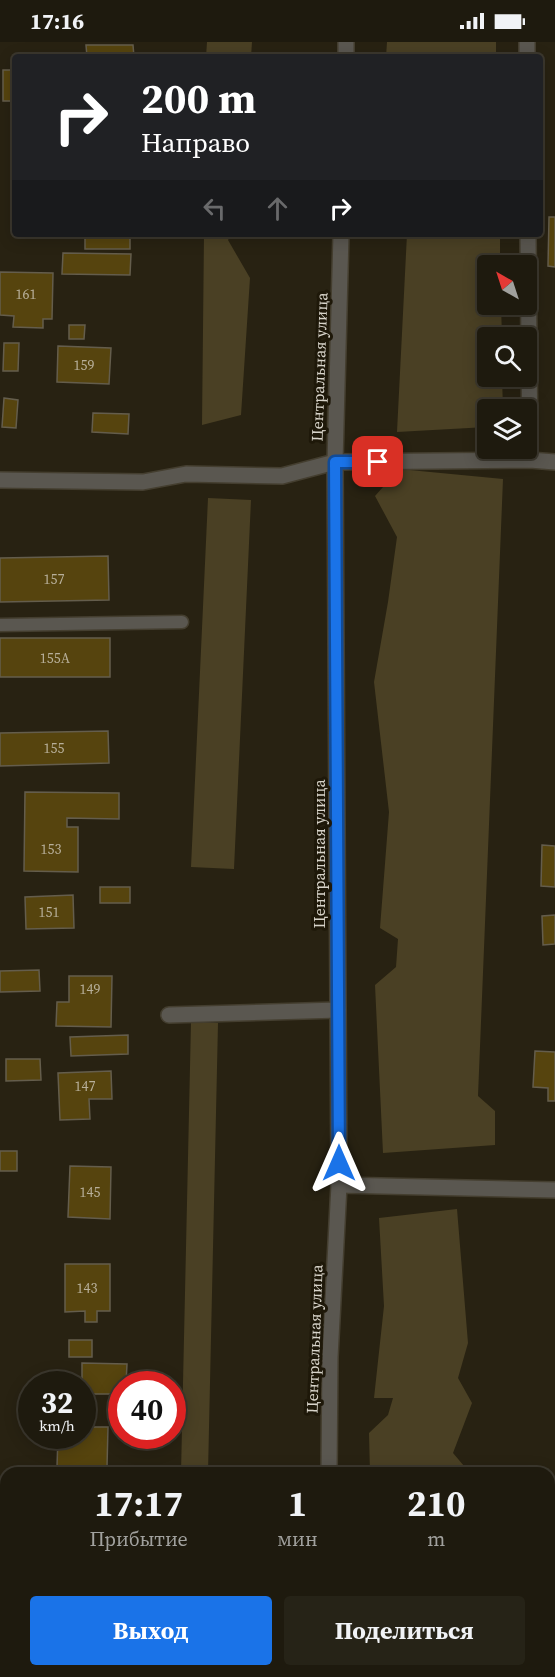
<!DOCTYPE html>
<html lang="ru">
<meta charset="utf-8">
<style>
:root{--surface:#1e1a0e;--page:#262317;--text:#f1f3f6;--muted:#a1a19e;--line:#3c382e;--accent:#1a73e8}
body{margin:0;font-family:"Source Serif 4",serif;background:var(--page);color:var(--text);height:100vh;display:flex;flex-direction:column;font-size:22px;white-space:nowrap}
*{box-sizing:border-box;margin:0}
p{font-size:20px;color:var(--muted)}
.icon{flex:none;width:33px;height:33px;fill:none;stroke:currentColor;stroke-width:2;stroke-linecap:round;stroke-linejoin:round}
.map{position:relative;flex:1;overflow:hidden}
.drawer{position:absolute;left:0px;top:1425px;width:555px;height:210px;display:flex;flex-direction:column;background:var(--surface);border-radius:18px 18px 0 0;box-shadow:0 3px 15px #0003,0 0 0 2px var(--line)}
.drawer>*{flex:none}
.hud{position:absolute;left:12px;top:12px;width:531px;height:183px;border-radius:6px;box-shadow:0 3px 15px #0003,0 0 0 2px var(--line);background:#202124;color:#fff;overflow:hidden}
.needle{width:39px;rotate:321deg}
.fabs{position:absolute;left:477px;top:213px;display:grid;gap:12px}
.fabs a{display:grid;place-items:center;width:60px;height:60px;border-radius:6px;background:var(--surface);box-shadow:0 3px 15px #0003,0 0 0 2px var(--line);font-size:30px}
.speed{position:absolute;left:18px;top:1329px;display:flex;gap:12px;font-size:30px;font-weight:700;text-align:center}
.speed>*{display:grid;place-content:center;width:78px;height:78px;border-radius:50%;background:var(--surface);box-shadow:0 3px 15px #0003,0 0 0 2px var(--line);line-height:1}
.speed small{font-size:15px;font-weight:400}
.speed .limit{border:9px solid #d22;background:#fff;color:#111}
.pin{position:absolute;display:grid;place-items:center;width:51px;height:51px;color:#fff;margin:-26px;border-radius:12px;box-shadow:0 3px 9px #0006}
.me{position:absolute;width:66px;margin:-33px;rotate:0deg;stroke-linejoin:round;filter:drop-shadow(0 0 4px #0008)}
.turn{display:flex;align-items:center;gap:21px;height:126px;padding:0 30px;font-size:27px}
.turn .icon{width:78px;height:78px;stroke-width:2.5}
.turn b{display:block;font-size:42px;line-height:51px}
.lanes{display:flex;align-items:center;height:57px;padding:0 30px;background:#0003;justify-content:center;gap:30px;direction:ltr}
.lanes .off{opacity:.35}
.eta{display:flex;justify-content:space-evenly;align-items:center;height:102px;text-align:center}
.eta b{font-size:36px;font-weight:700;line-height:42px}
.action{display:flex;gap:12px;margin-top:auto;padding:12px 30px}
.action a{flex:1;height:69px;border-radius:6px;background:var(--accent);color:#fff;font-size:24px;font-weight:700;line-height:69px;text-align:center}
.action a+a{background:var(--page);color:var(--text)}
.status{display:flex;justify-content:space-between;align-items:center;height:42px;padding:0 30px;background:var(--surface);direction:ltr}
.status svg{height:16px;fill:currentColor}
.map>svg:first-child{display:block}
</style>
<div class="status"><b>17:16</b><svg viewBox="0 0 49 12"><path d="M0 12V9h3v3zM5 12V6h3v6zM10 12V3h3v9zM15 12V0h3v12zM26 1h20v11H26zM47 4h2v5h-2z"/></svg></div>
<div class="map">
<svg width="555" height="1635" viewBox="0 0 555 1635">
<rect width="100%" height="100%" fill="#282212"/>
<path fill="#4a4024" d="M207 0H252L251 15H206Z
M387 0H496V15H386Z
M204 192H232L228 198 250 236 241 373 202 383Z
M407 192H500V223L488 224V262L501 263 502 295 488 296V334L502 335 503 367 488 368 487 385 397 390Z
M399 427 503 437 478 1054 495 1069V1103L383 1111 375 943 396 925 398 897 380 886 389 770 374 640 388 560 397 495 375 454Z
M208 456 251 458 234 827 191 825Z
M191 980 218 981 208 1431H181Z
M457 1167 468 1301 458 1336 472 1361 453 1411 470 1431H370L369 1391 388 1373 393 1356H374L384 1264 379 1176Z"/>
<path fill="#56440e" stroke="#645d4c" stroke-width="1.5" d="M86 3H133L134 15H87Z
M3 28H15V59H3Z
M549 175H555V225L548 224Z
M85 192H130V207H85Z
M63 211 131 212 130 233 62 232Z
M0 230 53 231 52 277H43V286L13 285 14 274 0 273Z
M69 283H85L84 297H69Z
M4 301H19L18 329H3Z
M58 304 111 306 109 342 57 340Z
M4 356 18 358 16 386 2 385Z
M93 371 129 372 128 392 92 390Z
M108 514 109 558 0 560V516Z
M0 596H110V635H0Z
M108 689 109 721 0 724V691Z
M25 750 119 751V777L67 776V785H78V830L24 829Z
M542 803 555 804V845L541 844Z
M100 845H130V861H100Z
M73 853 74 886 26 887 25 855Z
M555 873V902L543 903 542 874Z
M39 928 40 949 0 950V929Z
M69 934H112L111 985 56 984 57 960H69Z
M128 993V1012L71 1014 70 995Z
M535 1009 555 1010V1059H548V1046L533 1045Z
M6 1017H40L41 1038 6 1039Z
M111 1029 112 1057H89L90 1077 60 1078 58 1031Z
M0 1109H17V1129H0Z
M70 1124 111 1125 110 1177 68 1175Z
M65 1222H110V1269H97V1280H85V1269L65 1270Z
M69 1298H92V1315H69Z
M82 1321 127 1322 126 1342H122V1352H82Z
M82 1385H108L107 1425H57L58 1394H82Z
M53 1629H125V1635H53Z
M253 1629H277V1635H253Z"/>
<g fill="none" stroke-linecap="round" stroke-linejoin="round">
<g stroke="#443e2f" stroke-width="15">
<path id="service" d="M0 583 182 580"/>
</g>
<g stroke="#443e2f" stroke-width="18">
<path id="minor" d="M527 0V15
M528 192 530 418
M0 438 143 440 186 432 282 434 335 420 530 418 555 420
M169 973 338 968
M339 1143 555 1148
M549 1551H555
M0 1582 6 1581
M406 1635 407 1629"/>
</g>
<g stroke="#443e2f" stroke-width="18">
<path id="tertiary" d="M346 15V0
M329 1431 330 1315 339 1143 335 420 341 192
M326 1635V1629"/>
</g>
<use href="#service" stroke="#5a5750" stroke-width="12"/>
<use href="#minor" stroke="#5a5750" stroke-width="15"/>
<use href="#tertiary" stroke="#5a5750" stroke-width="15"/>
</g>
<g fill="none" stroke-linecap="round" stroke-linejoin="round">
<g stroke="#114b97" stroke-width="15">
<path id="route" d="M339 1121 335 420H378"/>
</g>
<use href="#route" stroke="#1a73e8" stroke-width="10"/>
</g>
<g text-anchor="middle" dominant-baseline="central" stroke-width="6" stroke-linejoin="round" paint-order="stroke">
<g font-size="14" fill="#b8b09b">
<text x="26" y="252">161</text>
<text x="84" y="323">159</text>
<text x="54" y="537">157</text>
<text x="55" y="616">155А</text>
<text x="54" y="706">155</text>
<text x="51" y="807">153</text>
<text x="49" y="870">151</text>
<text x="90" y="947">149</text>
<text x="85" y="1044">147</text>
<text x="90" y="1150">145</text>
<text x="87" y="1246">143</text>
</g>
<g font-size="16" fill="#d8d4ca" stroke="#1e1809">
<text transform="translate(319 325) rotate(-88)">Центральная улица</text>
<text transform="translate(319 812) rotate(-90)">Центральная улица</text>
<text transform="translate(314 1297) rotate(-88)">Центральная улица</text>
</g>
</g>
</svg>
<div class="fabs">
<a><svg class="needle" viewBox="-14 -14 28 28"><path d="M0-13l5 13h-10z" fill="#e53935"/><path d="M0 13l5-13h-10z" fill="#a1a19e"/></svg></a>
<a><svg class="icon" aria-label="search" viewBox="0 0 24 24"><circle cx="10" cy="10" r="6"/><path d="M15 15l6 6"/></svg></a>
<a><svg class="icon" aria-label="layers" viewBox="0 0 24 24"><path d="M12 4l9 5-9 5-9-5zM3 14l9 5 9-5"/></svg></a>
</div>
<div class="speed"><div>32<small>km/h</small></div><div class="limit">40</div></div>
<div class="pin" style="left:378px;top:420px;background:#d93025"><svg class="icon" aria-label="arrive" viewBox="0 0 24 24"><path d="M6 21V4h12l-3 4 3 4H6"/></svg></div>
<svg class="me" style="left:339px;top:1121px" viewBox="-20 -20 40 40"><path d="M0-17L14 15 0 8-14 15z" fill="#1a73e8" stroke="#fff" stroke-width="4"/></svg>
<div class="hud">
<div class="turn"><svg class="icon" aria-label="right" viewBox="0 0 24 24"><path d="M7 20v-9h11M14 6l5 5-5 5"/></svg><div><b>200 m</b>Направо</div></div>
<div class="lanes"><svg class="icon off" aria-label="left" viewBox="0 0 24 24"><path d="M17 20v-9H6M10 6l-5 5 5 5"/></svg><svg class="icon off" aria-label="ahead" viewBox="0 0 24 24"><path d="M12 20V5M6 11l6-6 6 6"/></svg><svg class="icon" aria-label="right" viewBox="0 0 24 24"><path d="M7 20v-9h11M14 6l5 5-5 5"/></svg></div>
</div>
<section class="drawer">
<div class="eta">
<div><b>17:17</b><p>Прибытие</p></div>
<div><b>1</b><p>мин</p></div>
<div><b>210</b><p>m</p></div>
</div>
<div class="action"><a>Выход</a><a>Поделиться</a></div>
</section>
</div>
